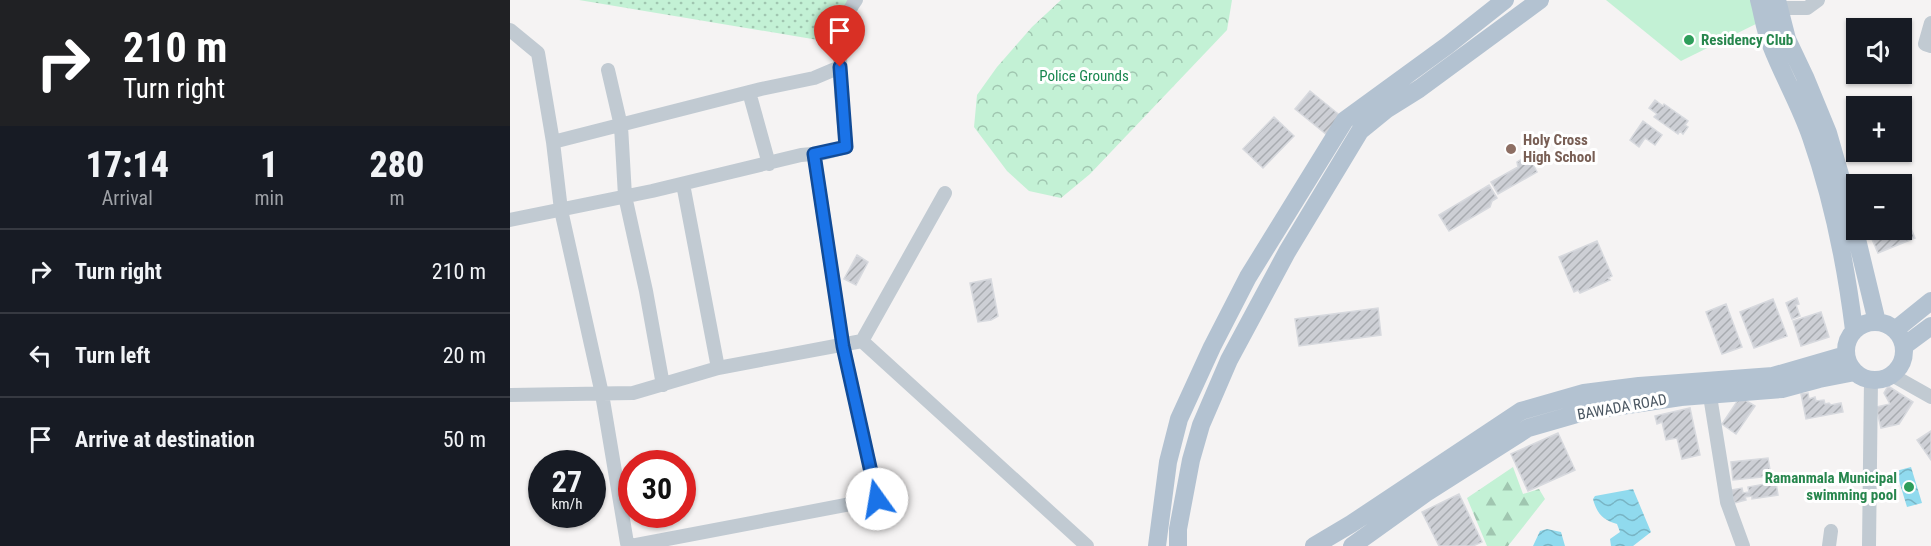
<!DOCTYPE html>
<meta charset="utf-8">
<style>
:root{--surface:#171b24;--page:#20242c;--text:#f1f3f6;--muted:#9ea1a6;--line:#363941}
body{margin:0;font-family:"Roboto Condensed",sans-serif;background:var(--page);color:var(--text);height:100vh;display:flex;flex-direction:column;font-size:22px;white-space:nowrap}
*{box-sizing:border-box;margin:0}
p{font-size:20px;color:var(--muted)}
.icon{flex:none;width:33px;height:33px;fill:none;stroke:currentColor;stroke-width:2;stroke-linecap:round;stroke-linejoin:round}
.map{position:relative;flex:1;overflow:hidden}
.drawer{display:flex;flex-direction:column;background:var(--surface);width:510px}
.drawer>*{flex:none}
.guide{background:#202124;color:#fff;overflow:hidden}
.fabs{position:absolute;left:1336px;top:18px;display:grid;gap:12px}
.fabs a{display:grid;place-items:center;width:66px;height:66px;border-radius:0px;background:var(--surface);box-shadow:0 2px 4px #0004;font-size:30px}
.speed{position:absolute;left:18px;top:450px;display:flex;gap:12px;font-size:30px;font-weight:700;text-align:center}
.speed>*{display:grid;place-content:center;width:78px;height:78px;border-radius:50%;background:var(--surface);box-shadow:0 2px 4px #0004;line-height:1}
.speed small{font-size:15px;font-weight:400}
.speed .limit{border:9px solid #d22;background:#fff;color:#111}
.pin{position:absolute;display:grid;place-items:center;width:51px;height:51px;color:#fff;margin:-62px -26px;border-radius:50% 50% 50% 0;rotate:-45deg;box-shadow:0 0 6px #0007}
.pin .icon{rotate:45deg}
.me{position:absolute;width:66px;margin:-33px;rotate:347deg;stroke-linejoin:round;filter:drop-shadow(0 0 4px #0008)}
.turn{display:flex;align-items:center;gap:21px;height:126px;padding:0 24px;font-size:27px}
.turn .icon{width:78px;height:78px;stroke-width:2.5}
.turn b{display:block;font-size:42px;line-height:51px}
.eta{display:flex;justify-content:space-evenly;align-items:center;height:102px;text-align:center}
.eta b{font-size:36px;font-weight:800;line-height:42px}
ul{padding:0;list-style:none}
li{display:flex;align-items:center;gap:18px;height:84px;padding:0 24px;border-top:2px solid var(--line)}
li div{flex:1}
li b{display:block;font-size:22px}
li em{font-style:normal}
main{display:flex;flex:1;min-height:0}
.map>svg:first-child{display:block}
</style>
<main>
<section class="drawer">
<div class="guide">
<div class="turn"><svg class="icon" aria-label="right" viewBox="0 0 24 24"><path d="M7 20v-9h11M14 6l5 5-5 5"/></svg><div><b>210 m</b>Turn right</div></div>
</div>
<div class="eta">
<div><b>17:14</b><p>Arrival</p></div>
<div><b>1</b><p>min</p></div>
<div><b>280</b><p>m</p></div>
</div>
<ul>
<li><svg class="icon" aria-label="right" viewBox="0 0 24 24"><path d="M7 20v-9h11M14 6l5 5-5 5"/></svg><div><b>Turn right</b></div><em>210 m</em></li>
<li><svg class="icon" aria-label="left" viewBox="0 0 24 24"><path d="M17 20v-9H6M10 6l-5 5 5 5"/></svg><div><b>Turn left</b></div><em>20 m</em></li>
<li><svg class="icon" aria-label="arrive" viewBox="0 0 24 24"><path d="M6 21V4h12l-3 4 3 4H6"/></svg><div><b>Arrive at destination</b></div><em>50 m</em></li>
</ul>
</section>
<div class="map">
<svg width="1421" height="546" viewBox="0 0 1421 546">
<defs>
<pattern id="grass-dots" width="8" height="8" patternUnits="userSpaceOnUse" patternTransform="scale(1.5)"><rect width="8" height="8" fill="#c3f1d5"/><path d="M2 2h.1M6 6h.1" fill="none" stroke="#a0c6b0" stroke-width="1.8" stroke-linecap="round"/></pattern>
<pattern id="forest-firs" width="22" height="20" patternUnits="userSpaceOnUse" patternTransform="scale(1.5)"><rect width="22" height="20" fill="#c3f1d5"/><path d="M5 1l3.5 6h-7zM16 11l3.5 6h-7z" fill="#a0c6b0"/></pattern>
<pattern id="park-crowns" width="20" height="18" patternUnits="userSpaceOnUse" patternTransform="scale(1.5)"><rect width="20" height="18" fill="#c3f1d5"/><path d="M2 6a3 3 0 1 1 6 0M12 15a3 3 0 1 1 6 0" fill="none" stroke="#a0c6b0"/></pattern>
<pattern id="water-waves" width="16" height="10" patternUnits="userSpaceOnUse" patternTransform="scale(1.5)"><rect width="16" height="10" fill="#90daee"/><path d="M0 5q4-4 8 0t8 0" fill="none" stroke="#78b4c4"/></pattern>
<pattern id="building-hatch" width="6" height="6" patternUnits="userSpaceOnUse" patternTransform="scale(1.5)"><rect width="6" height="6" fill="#cdcfd5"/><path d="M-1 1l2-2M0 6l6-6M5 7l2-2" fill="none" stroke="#a8abb0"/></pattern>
</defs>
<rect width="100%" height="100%" fill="#f5f3f3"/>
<path fill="url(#grass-dots)" d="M69 0H349L326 43Z"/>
<path fill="url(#forest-firs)" d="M1003 467 1013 494 1029 489 1035 499 998 546H977L957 498Z"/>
<path fill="url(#park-crowns)" d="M551 0H722L717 30 580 174 551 198 519 191 497 171 464 127 467 95 487 67 522 27Z"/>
<path fill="#c3f1d5" d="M1096 0H1249L1254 20 1171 61Z"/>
<path fill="url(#water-waves)" d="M1401 467 1412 503 1397 507 1386 471Z
M1123 489 1141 532 1123 546H1101L1100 539 1110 532 1107 524C1093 520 1087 514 1083 499L1085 496Z
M1037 529 1051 532 1055 546H1023L1030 531Z"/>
<path fill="url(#building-hatch)" stroke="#d7d9de" stroke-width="1.5" d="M800 91 832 117 817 135 785 109Z
M1145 100 1153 106 1154 104 1178 121 1175 125 1178 127 1173 134 1170 131 1168 134 1144 117 1147 114 1139 108Z
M764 117 784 136 753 168 733 149Z
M1133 121 1152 135 1145 145 1135 138 1129 147 1120 140Z
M1018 155 1027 172 988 194 981 182 1008 167 1007 162Z
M979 185 987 198 982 201 980 207 939 231 929 215Z
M1392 207 1405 238 1368 253 1358 230H1392Z
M1087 241 1102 276 1098 278 1100 280 1070 293 1068 290 1064 292 1049 257Z
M347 255 358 262 346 285 334 279Z
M481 279 488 316 481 320 468 322 460 283Z
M1287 298 1289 304 1286 305 1290 316 1282 319 1276 303Z
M1263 299 1277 336 1244 348 1230 312Z
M1216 304 1232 347 1212 354 1196 312Z
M868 308 871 335 789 346 785 319Z
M1311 312 1319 337 1291 346 1283 321Z
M1378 386 1403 402 1389 424 1371 428 1366 407 1380 404 1374 393Z
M1298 393 1299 399 1305 397 1306 401 1314 400 1315 404 1319 403 1321 405 1331 403 1333 412 1296 419 1291 394Z
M1230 397 1245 406 1226 434 1212 424Z
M1180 408 1190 455 1172 459 1167 438 1156 440 1152 422 1147 424 1145 416Z
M1421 431V460L1407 440Z
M1048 433 1065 470 1018 491 1001 454Z
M1258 458 1261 476 1223 480 1221 462Z
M1266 482 1268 495 1242 499V496L1235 497 1236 500 1224 503 1221 490 1232 488 1233 493 1239 492 1238 487Z
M949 494 972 542 963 546H929L912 512Z"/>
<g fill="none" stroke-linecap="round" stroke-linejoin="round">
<path stroke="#c1cad2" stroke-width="14" d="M1269 8H1297L1308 0
M1421 23 1415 44 1421 46
M0 30 28 53 43 142 51 210 92 394 117 543 119 546
M98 70 111 126 115 196 136 291 153 385
M239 92 259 164
M43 142 251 89 304 78 330 67
M173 184 208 368
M0 220 142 191 291 155 314 153 336 147C333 106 320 33 346 0
M352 341 577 546
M1382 375 1421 397
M0 395 123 393 208 368 352 341 435 193
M1200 396 1217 502 1233 546
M121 546 367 499 333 346 304 154
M1319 546 1321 531
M1359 546 1361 379"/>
<path stroke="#b3c2d1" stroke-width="18" d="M1249 0C1253 15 1255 31 1261 45 1273 76 1290 105 1301 137 1323 200 1336 265 1344 330
M1267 0 1277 39 1295 77 1318 133 1339 206 1367 322
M1336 351a29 29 0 1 1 58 0a29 29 0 1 1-58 0Z
M1385 330 1421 301
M1394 346 1421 326
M647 546 658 462 669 419 702 347 738 277 835 120 938 45 995 0
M668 546V529L681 460 691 425 719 360 777 252 850 131 877 109 909 89 1030 0
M804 546 841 524 1011 411 1074 393 1129 386 1263 376 1336 355
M842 546 916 493 1018 428 1077 411 1171 397 1272 389 1309 379 1345 372"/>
</g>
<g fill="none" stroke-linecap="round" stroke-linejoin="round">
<g stroke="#114b97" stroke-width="15">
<path id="route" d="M330 67 336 147 304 154 333 346 367 499"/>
</g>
<use href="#route" stroke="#1a73e8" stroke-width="10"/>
</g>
<g fill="#2e9e5b" stroke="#fff" stroke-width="2">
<circle cx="1179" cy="40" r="6"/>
<circle cx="1399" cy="487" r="6"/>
</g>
<circle fill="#8d6e63" stroke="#fff" stroke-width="2" cx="1001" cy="149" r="6"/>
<g text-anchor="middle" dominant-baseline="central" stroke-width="6" stroke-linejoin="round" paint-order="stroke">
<g font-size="15" font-weight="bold" fill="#27864d" stroke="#fff" text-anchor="start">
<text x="1191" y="40">Residency Club</text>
<text x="1387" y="478" text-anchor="end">Ramanmala Municipal<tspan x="1387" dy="17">swimming pool</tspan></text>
</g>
<g font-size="15" fill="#17864f" stroke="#fff">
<text x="574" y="76">Police Grounds</text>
</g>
<g font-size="15" font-weight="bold" fill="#785e54" stroke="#fff" text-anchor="start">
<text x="1013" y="140">Holy Cross<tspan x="1013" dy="17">High School</tspan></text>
</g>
<g font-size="15" fill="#4a5661" stroke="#fff">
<text transform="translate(1112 407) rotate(-10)">BAWADA ROAD</text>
</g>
</g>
</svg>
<div class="fabs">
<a><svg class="icon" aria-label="sound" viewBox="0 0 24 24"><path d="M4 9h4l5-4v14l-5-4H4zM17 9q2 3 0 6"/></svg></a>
<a>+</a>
<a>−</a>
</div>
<div class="speed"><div>27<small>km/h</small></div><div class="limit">30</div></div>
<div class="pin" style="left:330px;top:67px;background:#d93025"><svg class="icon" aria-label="arrive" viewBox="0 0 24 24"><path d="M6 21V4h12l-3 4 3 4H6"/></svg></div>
<svg class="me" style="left:367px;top:499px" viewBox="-20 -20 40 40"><circle r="19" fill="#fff"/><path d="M0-13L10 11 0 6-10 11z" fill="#1a73e8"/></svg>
</div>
</main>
